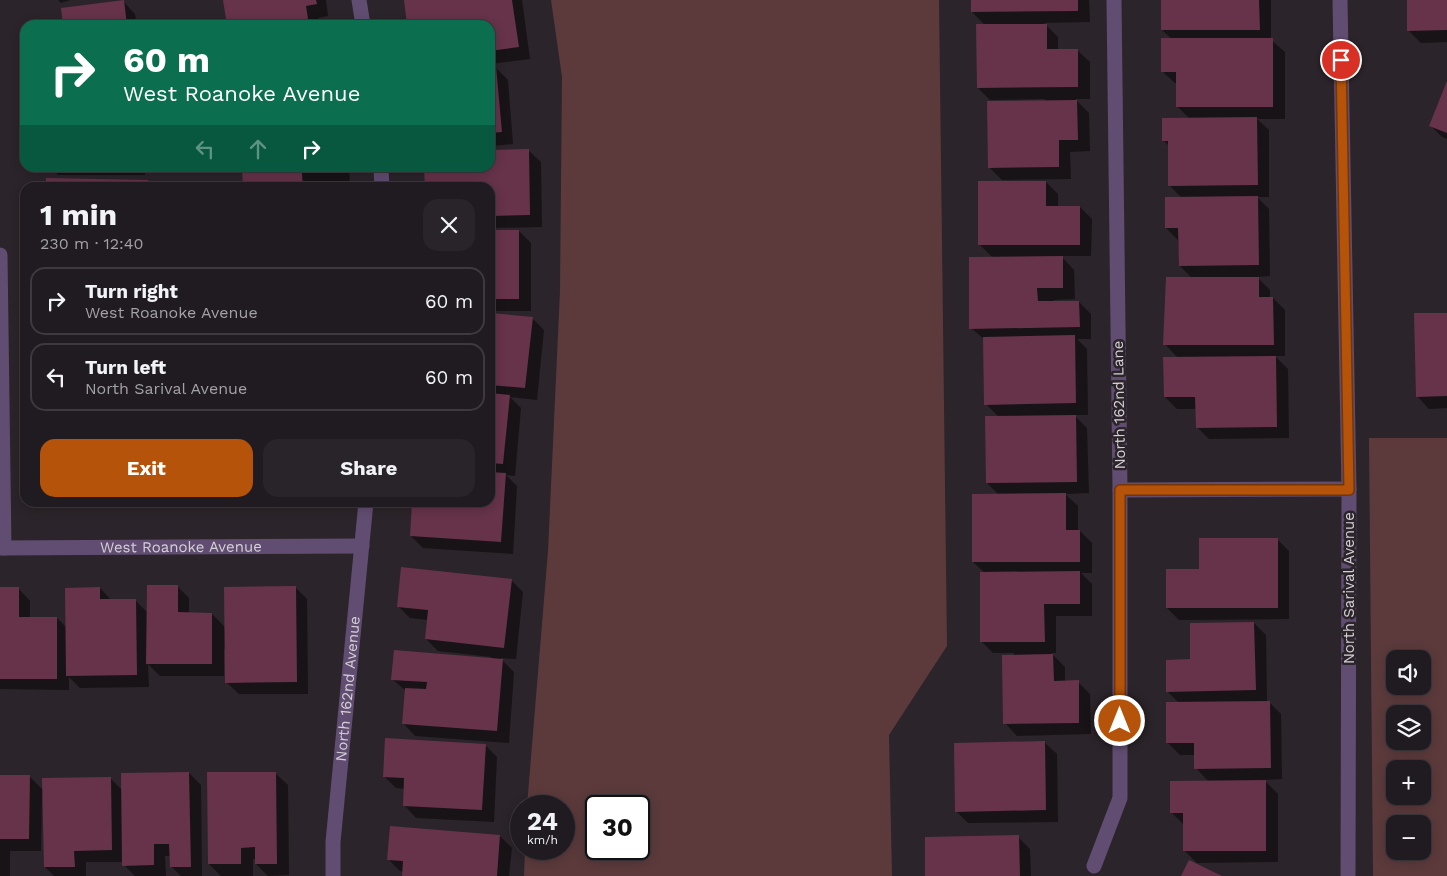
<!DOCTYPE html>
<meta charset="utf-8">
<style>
:root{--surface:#201b20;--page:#282429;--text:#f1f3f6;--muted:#a2a1a5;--line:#3d393e;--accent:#b45309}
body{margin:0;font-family:"Work Sans",sans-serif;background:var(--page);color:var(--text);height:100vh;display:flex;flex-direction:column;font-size:19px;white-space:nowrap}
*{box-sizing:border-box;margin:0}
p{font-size:16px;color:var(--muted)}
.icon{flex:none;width:28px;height:28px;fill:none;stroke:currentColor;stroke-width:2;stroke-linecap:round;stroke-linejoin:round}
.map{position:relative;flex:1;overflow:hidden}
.details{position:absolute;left:20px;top:182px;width:475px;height:325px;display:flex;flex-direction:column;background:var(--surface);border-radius:15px;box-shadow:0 2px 12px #0003,0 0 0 1px var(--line)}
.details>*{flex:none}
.hud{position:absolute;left:20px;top:20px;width:475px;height:152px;border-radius:15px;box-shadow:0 2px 12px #0003,0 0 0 1px var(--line);background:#0b6e4f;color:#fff;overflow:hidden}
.tools{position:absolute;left:1386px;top:650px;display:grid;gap:10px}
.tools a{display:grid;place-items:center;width:45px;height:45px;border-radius:10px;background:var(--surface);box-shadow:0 2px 12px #0003,0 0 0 1px var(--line);font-size:25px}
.speed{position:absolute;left:510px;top:795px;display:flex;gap:10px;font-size:25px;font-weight:700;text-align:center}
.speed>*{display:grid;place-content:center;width:65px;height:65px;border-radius:50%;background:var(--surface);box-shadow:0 2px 12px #0003,0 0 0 1px var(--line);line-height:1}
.speed small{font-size:12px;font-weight:400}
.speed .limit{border:2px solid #111;border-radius:8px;background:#fff;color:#111}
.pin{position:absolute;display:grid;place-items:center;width:42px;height:42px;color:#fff;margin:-21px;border:2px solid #fff;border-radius:50%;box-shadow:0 1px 5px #0007}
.me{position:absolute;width:55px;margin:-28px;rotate:0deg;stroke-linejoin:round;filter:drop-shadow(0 0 4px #0008)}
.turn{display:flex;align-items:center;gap:18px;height:105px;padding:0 20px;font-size:22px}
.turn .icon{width:65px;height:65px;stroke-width:2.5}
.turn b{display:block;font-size:35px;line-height:42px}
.lanes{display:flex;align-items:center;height:48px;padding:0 20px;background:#0003;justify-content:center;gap:25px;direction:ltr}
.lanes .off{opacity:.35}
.round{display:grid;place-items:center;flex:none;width:52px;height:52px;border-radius:15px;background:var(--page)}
.summary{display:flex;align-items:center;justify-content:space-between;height:85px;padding:0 20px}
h1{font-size:30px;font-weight:700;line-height:38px}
.action{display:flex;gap:10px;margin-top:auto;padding:10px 20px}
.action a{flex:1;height:58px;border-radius:15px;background:var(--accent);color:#fff;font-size:20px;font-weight:700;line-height:58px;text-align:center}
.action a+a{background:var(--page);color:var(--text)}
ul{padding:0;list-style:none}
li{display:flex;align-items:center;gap:15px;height:68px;margin:0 10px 8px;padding:0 10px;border:2px solid var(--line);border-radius:15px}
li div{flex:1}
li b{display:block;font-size:19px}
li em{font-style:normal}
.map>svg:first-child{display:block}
</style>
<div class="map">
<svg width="1447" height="876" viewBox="0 0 1447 876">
<rect width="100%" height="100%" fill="#2b242a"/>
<path fill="#5c3a3c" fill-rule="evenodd" d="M551 0H939L947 646 889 735 892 876H524L525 849H564V806H527L548 551 560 291 562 77ZM596 806H639V849H596Z
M1369 438H1447V876H1373ZM1395 659H1422V686H1395ZM1395 714H1422V741H1395ZM1395 769H1422V796H1395ZM1395 824H1422V851H1395Z"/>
<path fill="#0007" d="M58 0H70L61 3Z
M224 0H326L328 16 318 18 319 25H228Z
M405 0H522L530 59 490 64V25H410Z
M972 0H1089L1090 22 1044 23 1058 37V50H1077L1090 62V99H1075L1089 113 1090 151 1070 152 1071 179 1002 180 990 168 1045 102V99L990 100 978 88 986 26 972 12Z
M1199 0H1271V40L1285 52V119H1257L1269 130V197H1257L1269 209 1270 276 1257 277 1270 290V298H1273L1285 310V356H1275L1288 369 1289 438 1209 439 1197 427V409H1177L1165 397 1178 358 1165 344 1192 278 1180 266 1178 240 1166 228 1182 198 1170 186V147L1163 140 1190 119 1177 106 1178 83H1175L1162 71 1172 39 1162 30Z
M1408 0H1447V42L1421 43 1409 31Z
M123 1 135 14 137 25H65Z
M490 68H496L508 80 513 144 490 146Z
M1447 84V139L1442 137 1430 125Z
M528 150 541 162 542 227 490 228V188H426V168H490V151Z
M51 168H145V175H58Z
M243 168H349L350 183 313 185V188H244Z
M148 181 155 188H47Z
M1046 182 1058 194V207H1080L1092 219 1091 256H1061L1074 270 1075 299 1054 300V302H1079L1091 314V339H1077L1087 349 1088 415H1074L1087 428 1089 493 1065 494 1078 506V531H1080L1092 543V573H1081L1092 584V616H1056V653H1051L1065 667V682H1078L1090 694 1091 734 1017 736 1005 723 1014 653H993L981 641 985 573 973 562 999 495 987 483 999 417 986 404 985 340 971 328 993 258 979 244Z
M490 231H519L531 243V311H490Z
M490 314 532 318 544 330 537 400 510 397 521 408 515 476 506 475 517 486 513 554 423 548 411 536 490 502Z
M1447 314V408L1429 409 1417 396Z
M1277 539 1289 551V619L1179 620 1167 608 1201 571Z
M511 580 523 592 516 659 500 658 514 672 509 743 415 736 403 723 406 691 392 679 491 659V657L438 651 426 639 428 620 410 618 398 606Z
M177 586 189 598V614H212L226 628 295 587 307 599 308 694H239L226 682V649H224V676H160L148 664 149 687 80 688 69 677V690L0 689V589L18 588 30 601V618H57L67 628 100 588 112 601H136L148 613Z
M1254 623 1266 635 1267 702H1269L1281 714 1282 779 1264 780 1278 794V862L1197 863 1185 851 1183 824 1171 812 1209 782 1196 768 1195 755H1180L1168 743 1179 703 1167 691 1192 661Z
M1044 742 1057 754 1058 822 968 823 956 811Z
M485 745 497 757 494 822 416 818 404 805 405 789 396 788 384 776Z
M189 773 201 785 202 876H181L171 866V856H165L166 876H135L124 865V862H86V876H54L45 867 44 795H42L41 851H10V876H0V776L30 777 44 791 110 778 122 790Z
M275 773 288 785 289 875 268 876 256 864V859H253V876H221L209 864Z
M500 836 512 848 509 876H403L404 872 400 871 388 859Z
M1018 837 1030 849 1031 876H927Z"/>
<path fill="#66334a" d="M124 0 127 25H63L61 8Z
M223 0H316L317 4 306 6 309 25H227Z
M404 0H512L519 47 490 51V25H423L422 23 407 25Z
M971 0H1078V11L971 12Z
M1161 0H1259L1260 30H1161Z
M1407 0H1447V30L1407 31Z
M976 24H1047V49H1078V87L977 88Z
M1161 38H1273V107H1176V72H1161Z
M496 66 502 132 490 133V67Z
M1447 81V133L1429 126Z
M1077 100 1078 140H1059V167L988 168 987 101Z
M1257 117 1258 185 1168 186V141H1162V118Z
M529 149 530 215 490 216V188H425L424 168H490V150Z
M242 168H338L339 171 302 173 303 188H243Z
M46 178 148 180V188H46Z
M978 181H1046V206H1080V245H978Z
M1258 196 1259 265 1179 266 1178 228H1165V197Z
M490 230H519V299H490Z
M1063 256V288H1037L1038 301H1079L1080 327 969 329V257Z
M1166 277H1259V297H1273L1274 345H1163Z
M490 313 533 317 525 388 490 385Z
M1414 313H1447V396L1416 397Z
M1075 335 1076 403 984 405 983 337Z
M1276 356 1277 427 1196 428 1195 397H1164L1163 357Z
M490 393 510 395 503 464 490 463Z
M1076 415 1077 482 986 483 985 416Z
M490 472 506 473 501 542 410 536 412 502H490Z
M1066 493V530H1080V562H972V494Z
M1199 538H1278V608H1166V569H1199Z
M401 567 512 579 504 648 425 639 428 610 397 607Z
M1080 571V604H1044L1045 642H980V572Z
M147 585H178V612L212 613V664H146Z
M296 586 297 682 225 683 224 587Z
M0 587H19V617H57V679H0Z
M100 587V599H136L137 675 66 676 65 588Z
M1254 622 1256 690 1166 692V660L1190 659V623Z
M394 650 503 659 497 731 402 724 405 688 426 689 427 682 391 680Z
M1053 654 1054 681 1079 680V723L1003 724 1002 655Z
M1270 701 1271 768 1194 769V743H1166V702Z
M385 738 486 744 482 810 403 806 404 778 383 777Z
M1045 741 1046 810 955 812 954 743Z
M189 772 191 867H170L169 844H154V865L122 866 121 773Z
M207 772H276L277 864H255V847L241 848V864H208Z
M0 775H30L29 839H0Z
M111 777 112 850 74 851 75 867H44L42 778Z
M1266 780V851H1183V813H1170V781Z
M390 826 500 835 497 876H402L403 861 387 860Z
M1019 835 1020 876H925V837Z
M1189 860 1222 876H1181Z"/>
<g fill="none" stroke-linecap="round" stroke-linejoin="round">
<g stroke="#614d72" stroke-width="15">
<path d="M359 0 363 25"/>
<path d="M1340 0 1349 489 1348 876"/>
<path d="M381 168 382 188"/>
<path d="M0 255 4 548"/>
<path d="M1120 490 1349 489"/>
<path id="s1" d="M0 548 362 546"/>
<path d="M1094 866 1120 798V490L1114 0"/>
<path id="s2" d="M333 876V842L366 502"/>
</g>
</g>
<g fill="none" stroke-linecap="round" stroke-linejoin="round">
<g stroke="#753606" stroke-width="12">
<path id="route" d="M1120 721V490H1349L1341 60"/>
</g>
<use href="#route" stroke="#b45309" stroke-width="9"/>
</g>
<g text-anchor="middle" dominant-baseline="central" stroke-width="5" stroke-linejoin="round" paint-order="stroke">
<g font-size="15" fill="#d5d0d5" stroke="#2b242a">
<text transform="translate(1119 405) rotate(-91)">North 162nd Lane</text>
<text stroke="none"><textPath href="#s1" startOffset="181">West Roanoke Avenue</textPath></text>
<text transform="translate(1349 588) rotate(-90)">North Sarival Avenue</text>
<text stroke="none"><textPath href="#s2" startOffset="188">North 162nd Avenue</textPath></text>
</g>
</g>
</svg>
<div class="tools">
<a><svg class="icon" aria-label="sound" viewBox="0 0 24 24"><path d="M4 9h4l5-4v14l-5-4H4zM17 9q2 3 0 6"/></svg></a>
<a><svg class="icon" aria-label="layers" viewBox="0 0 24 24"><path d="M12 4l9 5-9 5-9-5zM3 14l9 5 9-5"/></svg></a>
<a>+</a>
<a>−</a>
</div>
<div class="speed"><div>24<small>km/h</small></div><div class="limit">30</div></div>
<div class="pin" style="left:1341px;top:60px;background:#d93025"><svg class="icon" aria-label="arrive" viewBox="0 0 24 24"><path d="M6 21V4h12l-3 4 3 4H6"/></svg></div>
<svg class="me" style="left:1120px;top:721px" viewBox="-20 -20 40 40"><circle r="17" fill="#b45309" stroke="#fff" stroke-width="3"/><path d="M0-11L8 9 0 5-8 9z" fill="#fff"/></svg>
<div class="hud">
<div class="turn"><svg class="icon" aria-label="right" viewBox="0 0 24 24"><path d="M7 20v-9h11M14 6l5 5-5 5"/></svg><div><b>60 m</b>West Roanoke Avenue</div></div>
<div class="lanes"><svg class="icon off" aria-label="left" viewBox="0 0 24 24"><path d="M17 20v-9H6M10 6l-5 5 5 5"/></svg><svg class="icon off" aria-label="ahead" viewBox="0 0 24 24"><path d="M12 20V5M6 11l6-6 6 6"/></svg><svg class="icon" aria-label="right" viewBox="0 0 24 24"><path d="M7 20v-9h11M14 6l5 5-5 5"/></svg></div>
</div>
<section class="details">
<div class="summary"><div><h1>1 min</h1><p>230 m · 12:40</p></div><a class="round"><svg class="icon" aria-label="close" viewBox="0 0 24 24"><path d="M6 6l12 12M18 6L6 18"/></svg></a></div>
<ul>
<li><svg class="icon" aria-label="right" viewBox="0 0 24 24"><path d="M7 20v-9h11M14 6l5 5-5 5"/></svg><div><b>Turn right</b><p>West Roanoke Avenue</p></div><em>60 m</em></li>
<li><svg class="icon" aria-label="left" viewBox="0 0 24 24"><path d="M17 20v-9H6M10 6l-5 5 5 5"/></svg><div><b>Turn left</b><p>North Sarival Avenue</p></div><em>60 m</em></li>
</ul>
<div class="action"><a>Exit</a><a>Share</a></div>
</section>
</div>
